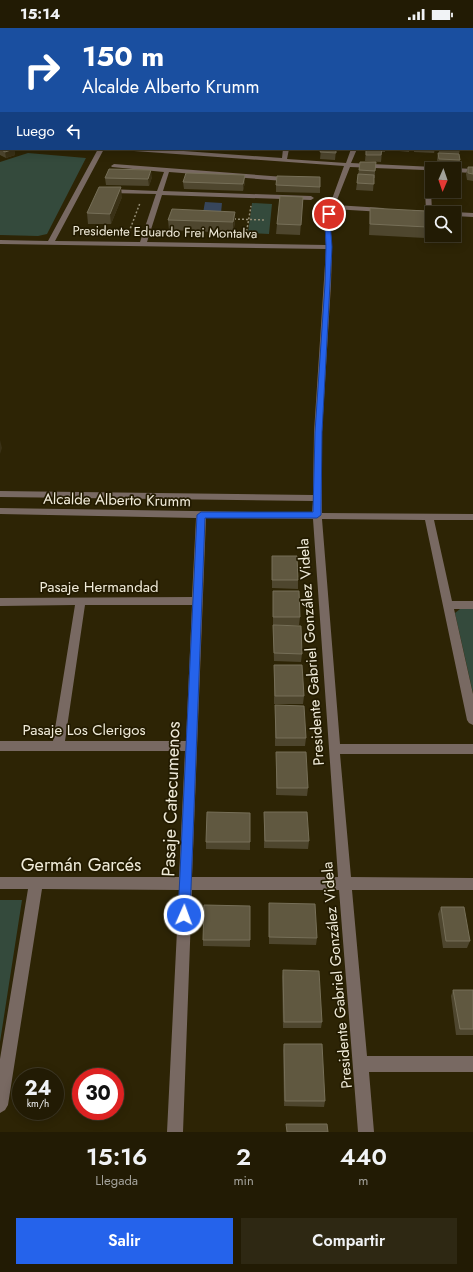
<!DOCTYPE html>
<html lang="es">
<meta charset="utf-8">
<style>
:root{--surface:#221b04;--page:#2e2813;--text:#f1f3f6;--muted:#a2a19a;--line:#3f3926;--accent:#2563eb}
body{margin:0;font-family:Jost,sans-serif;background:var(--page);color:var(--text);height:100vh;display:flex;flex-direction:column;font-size:15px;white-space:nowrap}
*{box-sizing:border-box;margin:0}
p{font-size:13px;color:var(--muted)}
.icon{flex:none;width:22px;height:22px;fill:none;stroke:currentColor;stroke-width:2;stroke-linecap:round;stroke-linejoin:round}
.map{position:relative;height:1104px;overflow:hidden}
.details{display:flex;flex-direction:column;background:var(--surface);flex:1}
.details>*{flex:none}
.guide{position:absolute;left:0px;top:0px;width:473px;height:122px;box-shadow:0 2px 10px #0003,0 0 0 1px var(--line);background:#1a4fa0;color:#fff;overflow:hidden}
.needle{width:26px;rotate:182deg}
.tools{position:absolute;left:425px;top:134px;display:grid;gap:8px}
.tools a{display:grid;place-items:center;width:36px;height:36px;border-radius:0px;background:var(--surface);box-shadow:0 2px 10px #0003,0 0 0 1px var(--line);font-size:20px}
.speed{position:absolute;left:12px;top:1040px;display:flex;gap:8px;font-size:20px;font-weight:700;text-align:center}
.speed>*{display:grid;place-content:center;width:52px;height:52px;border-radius:50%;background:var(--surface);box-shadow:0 2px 10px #0003,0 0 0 1px var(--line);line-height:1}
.speed small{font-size:10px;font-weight:400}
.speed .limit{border:6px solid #d22;background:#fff;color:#111}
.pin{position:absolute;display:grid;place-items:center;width:34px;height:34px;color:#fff;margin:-17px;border:2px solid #fff;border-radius:50%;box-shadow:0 1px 4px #0007}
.me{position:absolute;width:44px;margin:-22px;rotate:2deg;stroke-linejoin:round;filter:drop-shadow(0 0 3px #0008)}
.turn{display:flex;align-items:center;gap:14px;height:84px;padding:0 16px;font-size:18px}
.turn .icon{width:52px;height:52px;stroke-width:2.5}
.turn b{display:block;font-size:28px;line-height:34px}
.then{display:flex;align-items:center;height:38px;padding:0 16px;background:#0003;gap:8px;font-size:15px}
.eta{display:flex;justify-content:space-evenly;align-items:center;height:68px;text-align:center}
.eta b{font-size:24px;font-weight:600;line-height:28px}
.cta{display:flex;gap:8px;margin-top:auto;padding:8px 16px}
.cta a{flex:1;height:46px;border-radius:0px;background:var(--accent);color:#fff;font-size:16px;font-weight:600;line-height:46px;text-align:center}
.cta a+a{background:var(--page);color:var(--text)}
.status{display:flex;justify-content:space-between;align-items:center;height:28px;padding:0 20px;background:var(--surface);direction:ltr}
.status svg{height:11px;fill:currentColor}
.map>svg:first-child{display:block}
</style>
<div class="status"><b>15:14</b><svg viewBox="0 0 49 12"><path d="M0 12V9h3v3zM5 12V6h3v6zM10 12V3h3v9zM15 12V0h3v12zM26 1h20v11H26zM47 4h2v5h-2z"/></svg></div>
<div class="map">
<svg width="473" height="1104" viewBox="0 0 473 1104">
<rect width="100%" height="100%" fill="#2d2405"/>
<path fill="#344a3c" d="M28 125 86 130 47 206 38 208 0 207V134Z
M252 175 272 176 269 206 248 205Z
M460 581H473V665L455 585Z
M0 872H22L0 1014Z"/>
<path fill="#37465b" d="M205 174 222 175 221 185H203Z"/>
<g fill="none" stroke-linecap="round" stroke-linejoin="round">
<path stroke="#948d75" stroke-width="1.5" stroke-dasharray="2 2" stroke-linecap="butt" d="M234 191 265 192
M129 204 140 175
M246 207 251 178"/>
<path fill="#786962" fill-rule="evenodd" d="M164 0H168V1H164Z
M429 0H459L460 1H430Z
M470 0H473V2L469 1Z
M472 52H473V54H472Z
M0 70H1V72H0Z
M0 86H1V90H0Z
M472 92H473V96H472Z
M472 116H473V120H472Z
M98 121H104L55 213 140 214 156 166 109 165 106 163 109 161 157 163 164 144 112 139 111 138 114 136 284 149 287 151 284 153 169 144 163 163 311 168 314 170 311 172 162 167 147 214 326 217 324 193 344 138 134 123 131 121H156L282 130 283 121H289L287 131 346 135 351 121H357L351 135 434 139 437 141 430 143 432 183 436 185C430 185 418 189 410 184L413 182 426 183 424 142 350 139 335 177 383 180 386 182 383 184 333 181 330 193 332 219 331 256 322 404V485L473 486V492H434L452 573H473V581H454L473 666V697L469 695 467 692 425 492 322 491 340 716H473V726H340L351 849 473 850V862H352L367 1028H473V1044H369L374 1104H358L339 862H192L183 1104H167L179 862 42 861 8 1077 5 1082 0 1085V1031L28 861H0V849H179L185 723H0V713H53L75 577 0 578V570L192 569 196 490 0 486V480L312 485 313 473 0 469V463L313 467 314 404 326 221 0 216V212L48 213ZM206 490 313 491 338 849H192ZM85 577H192L186 713H65Z
M454 140 473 141V145L454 144V141H452Z
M454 184 473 185V189L454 188V185H452Z"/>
</g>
<path fill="#4e462e" d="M0 0 1 1V12L0 13H1V23H0Z
M9 0H62L61 1H21L22 0H20V1H10L11 0Z
M66 0H83L82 1H62H66Z
M85 0H102V1H85Z
M105 0H122V1H105Z
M124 0H141V1H124Z
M146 0H160V1H146Z
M219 0H291V1H292H219Z
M299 0H317V1H299Z
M473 8V25H472V12Z
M0 23V24L1 23V40H0Z
M472 31 473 32V51H472Z
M472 58H473V89H472Z
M0 113 14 121 15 127 6 130 0 127Z
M321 121H340V122H336L335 132 320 131Z
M366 121H385V124H382L381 134 365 133Z
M399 121H409V124L399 123Z
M414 121H435L434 125 414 124Z
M439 121H460L459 126 460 132 458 139 438 138 437 132 438 125H439Z
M360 134 375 143V150H374L373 163 356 162Z
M468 139H473V153L467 152 466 146Z
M245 147V154L243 163 184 161 183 154Z
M152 149 149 158 106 157 105 150Z
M320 149V165L276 164V157Z
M122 169 111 196H88L87 185Z
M303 169 300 207 276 206 277 196Z
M370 180 427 199 425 210 369 207Z
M168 192 235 194 233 205 169 202Z
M272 528 298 552V561L272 560Z
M273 563 300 589 299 597H273Z
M273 597 302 626 301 634 274 633Z
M274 637 304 668 303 676H274Z
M275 677 306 710 305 718H275Z
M276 724 308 760 307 768 276 767Z
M264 784 309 813 308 821 264 820Z
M250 785V822L206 821V814Z
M269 875 317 910 316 917 269 916Z
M250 878V919L203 918V912Z
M441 879 470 913 467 920H443L438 886Z
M283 942 322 994 321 1000H283L282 949Z
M453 962H473V1007H456L451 968Z
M284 1016 325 1073 324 1079 284 1078 283 1022Z"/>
<path fill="#3a3116" d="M1 6V12L0 13V7Z
M14 121 15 127 6 130 5 124Z
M151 142 152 149 149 158 148 151Z
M245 147V154L243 163V156Z
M121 159 122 169 111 196 110 186Z
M235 184V194L233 205V194Z
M0 412 2 420 0 426Z"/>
<path fill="#605840" stroke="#766f58" d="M0 0H7L6 1H1V2H0Z
M11 0H19L18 1H10Z
M22 0H38L37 1H21Z
M42 0H58L57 1H41Z
M180 0H191L190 1H180Z
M199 0H215V1H199Z
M219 0H235L234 1H219Z
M239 0H255V1H239Z
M260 0H261L275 1H259Z
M325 0H342V1H324Z
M350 0H368V1H350Z
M375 0H393V1H375Z
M454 0 470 1H454Z
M472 77H473V83H472Z
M0 113 1 114V121H14L5 124 0 121Z
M321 121H336V125L320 124Z
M366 121H382L381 127H366Z
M438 125 459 126 460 132 439 131Z
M360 134H376L375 143 359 142Z
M468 139H473V146L468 145Z
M109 141 151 142 148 151 105 150Z
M186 145 245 147 243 156 183 154Z
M358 146 374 147V156L357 155Z
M277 148 320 149V159L276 157Z
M99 159H121L110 186 87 185Z
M280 168 303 169 301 197 277 196Z
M370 180 426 183 427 199 370 196Z
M172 181 235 184 233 194 168 192Z
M272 528H297L298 552H272Z
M273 563H299L300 589H273Z
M273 597 301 598 302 626 274 625Z
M274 637H302L304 668H275Z
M275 677 304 678 306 710H276Z
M276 724H306L308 760H277Z
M207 784 250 785V814H206Z
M264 784H307L309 813H265Z
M269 875 315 876 317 910 269 909Z
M204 877 250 878V912H203Z
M441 879H464L470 913H446Z
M283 942 319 943 322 994H284Z
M453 962H473V1001H460Z
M284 1016H322L325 1073H285Z
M286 1096H327L328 1104H287Z"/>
<path fill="#2563eb" stroke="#184099" d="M329 185 332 186 330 193 332 219 322 404 321 487 317 490H205L190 887 188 891 184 893 180 891 178 887 197 487 201 484H313L315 404 325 256 326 219 325 193 326 186Z"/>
<g text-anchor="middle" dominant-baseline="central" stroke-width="3.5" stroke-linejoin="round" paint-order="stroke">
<g font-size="13" fill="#f0ebd9" stroke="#231b00">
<text transform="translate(165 204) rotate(1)">Presidente Eduardo Frei Montalva</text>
</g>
<g font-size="15" fill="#f0ebd9" stroke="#231b00">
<text transform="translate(117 472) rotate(1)">Alcalde Alberto Krumm</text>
<text x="99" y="559">Pasaje Hermandad</text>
<text transform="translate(311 624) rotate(-94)">Presidente Gabriel González Videla</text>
<text x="84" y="702">Pasaje Los Clerigos</text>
<text transform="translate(337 947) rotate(-95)">Presidente Gabriel González Videla</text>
</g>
<g font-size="18" fill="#f0ebd9" stroke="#231b00">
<text transform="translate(171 771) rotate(-88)">Pasaje Catecumenos</text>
<text x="81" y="837">Germán Garcés</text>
</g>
</g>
</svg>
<div class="tools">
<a><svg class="needle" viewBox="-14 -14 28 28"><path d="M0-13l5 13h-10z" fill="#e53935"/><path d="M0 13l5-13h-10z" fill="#a2a19a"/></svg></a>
<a><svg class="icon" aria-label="search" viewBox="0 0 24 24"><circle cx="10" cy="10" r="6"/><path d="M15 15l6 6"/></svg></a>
</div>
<div class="speed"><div>24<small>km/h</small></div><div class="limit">30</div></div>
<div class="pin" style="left:329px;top:186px;background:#d93025"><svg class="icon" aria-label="arrive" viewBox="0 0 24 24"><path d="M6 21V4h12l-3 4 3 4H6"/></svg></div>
<svg class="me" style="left:184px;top:887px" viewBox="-20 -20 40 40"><circle r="17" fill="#2563eb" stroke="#fff" stroke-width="3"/><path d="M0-11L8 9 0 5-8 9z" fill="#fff"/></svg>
<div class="guide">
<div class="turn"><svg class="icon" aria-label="right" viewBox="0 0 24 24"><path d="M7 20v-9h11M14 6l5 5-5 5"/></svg><div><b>150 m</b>Alcalde Alberto Krumm</div></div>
<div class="then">Luego<svg class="icon" aria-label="left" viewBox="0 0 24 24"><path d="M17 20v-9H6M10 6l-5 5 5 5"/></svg></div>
</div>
</div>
<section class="details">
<div class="eta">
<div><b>15:16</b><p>Llegada</p></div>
<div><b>2</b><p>min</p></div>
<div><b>440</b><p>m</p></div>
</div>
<div class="cta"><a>Salir</a><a>Compartir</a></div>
</section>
